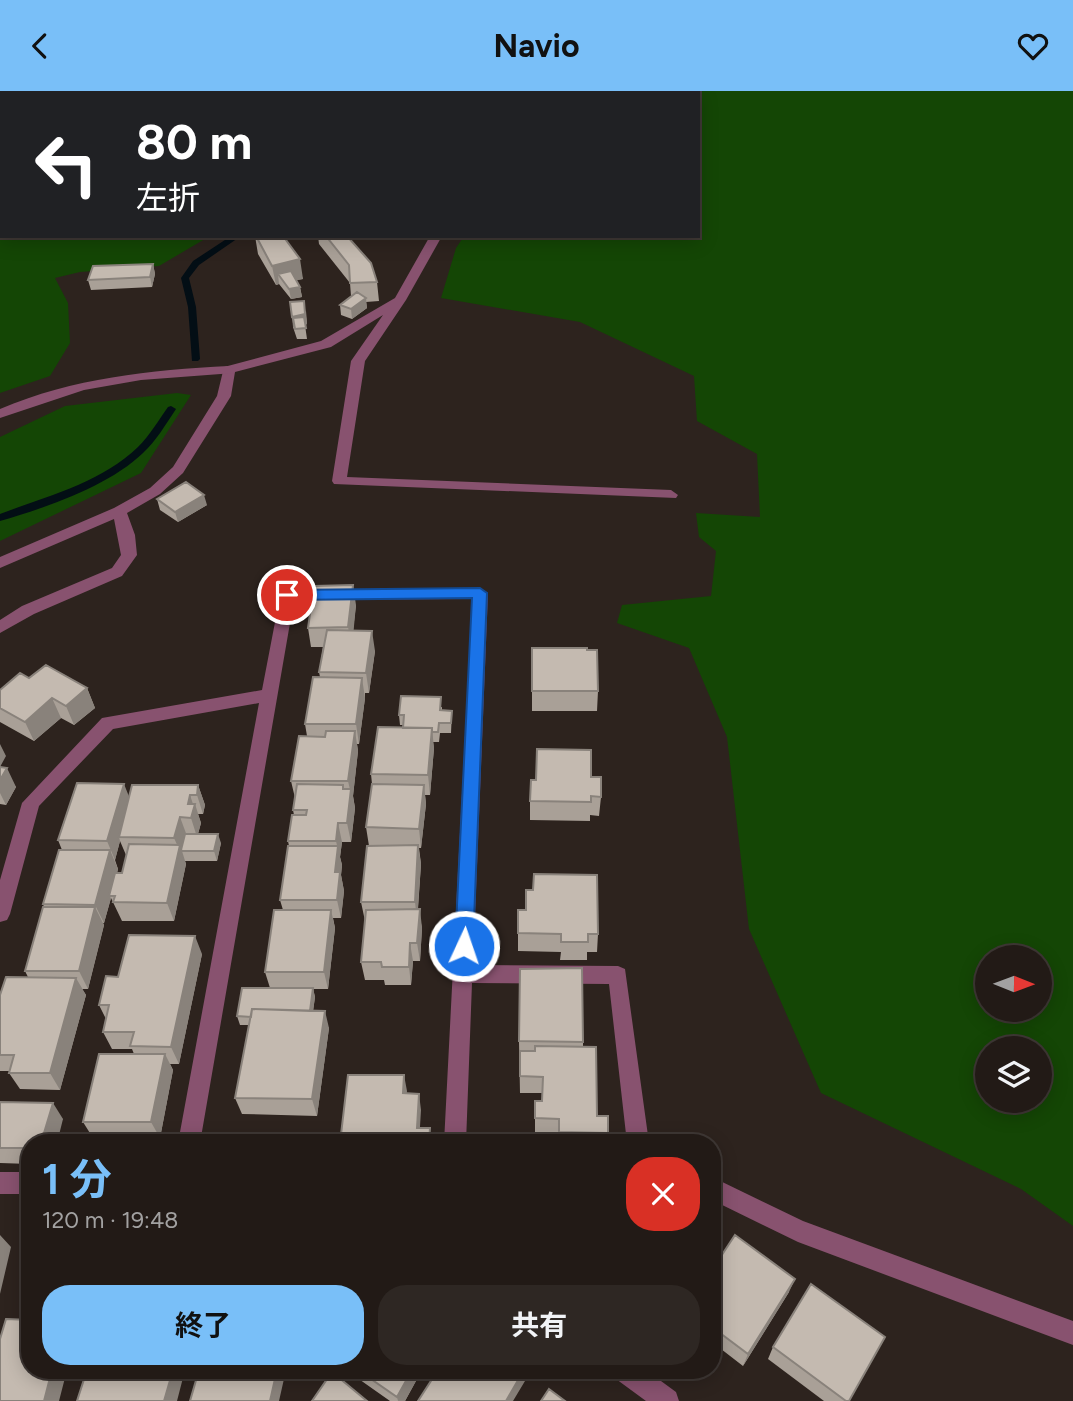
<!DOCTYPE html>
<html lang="ja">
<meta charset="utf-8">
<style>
:root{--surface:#221a16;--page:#2e2723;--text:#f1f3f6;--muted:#a2a1a1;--line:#3f3835;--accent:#79bff8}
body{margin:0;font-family:Figtree,"Noto Sans JP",sans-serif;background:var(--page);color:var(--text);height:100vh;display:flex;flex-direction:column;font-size:26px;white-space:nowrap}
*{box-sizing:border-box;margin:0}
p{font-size:23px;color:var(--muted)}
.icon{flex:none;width:38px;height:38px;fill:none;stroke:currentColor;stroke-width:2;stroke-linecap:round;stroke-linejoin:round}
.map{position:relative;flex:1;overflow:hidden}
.sheet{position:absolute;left:21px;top:1043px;width:700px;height:245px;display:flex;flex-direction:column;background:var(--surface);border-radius:28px;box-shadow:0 4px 18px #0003,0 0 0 2px var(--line)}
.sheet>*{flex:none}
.top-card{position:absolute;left:0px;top:0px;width:700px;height:147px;box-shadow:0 4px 18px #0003,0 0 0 2px var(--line);background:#202124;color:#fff;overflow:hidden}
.needle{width:46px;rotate:91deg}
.controls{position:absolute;left:975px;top:854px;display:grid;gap:14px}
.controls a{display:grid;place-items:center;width:77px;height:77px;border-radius:50%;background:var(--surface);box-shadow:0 4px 18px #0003,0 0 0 2px var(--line);font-size:35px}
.pin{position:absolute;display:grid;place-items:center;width:60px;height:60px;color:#fff;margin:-30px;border:4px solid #fff;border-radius:50%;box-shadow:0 2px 7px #0007}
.me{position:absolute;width:77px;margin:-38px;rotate:3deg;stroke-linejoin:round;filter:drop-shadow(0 0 5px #0008)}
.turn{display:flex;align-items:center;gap:24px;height:147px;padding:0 21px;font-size:32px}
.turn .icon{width:91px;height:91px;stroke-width:2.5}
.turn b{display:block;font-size:49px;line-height:60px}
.round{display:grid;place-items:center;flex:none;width:74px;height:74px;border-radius:28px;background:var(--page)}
.head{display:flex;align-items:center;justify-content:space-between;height:119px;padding:0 21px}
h1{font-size:42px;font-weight:700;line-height:52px;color:var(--accent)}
.cta{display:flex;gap:14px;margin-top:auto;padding:14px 21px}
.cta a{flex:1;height:80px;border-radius:28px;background:var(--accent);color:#111;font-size:28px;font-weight:700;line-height:80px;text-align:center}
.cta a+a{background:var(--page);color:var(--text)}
header{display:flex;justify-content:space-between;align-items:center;height:91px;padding:0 21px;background:var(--accent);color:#111;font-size:32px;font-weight:700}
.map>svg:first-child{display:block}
</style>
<header><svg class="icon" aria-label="back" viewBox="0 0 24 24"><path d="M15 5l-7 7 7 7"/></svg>Navio<svg class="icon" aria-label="heart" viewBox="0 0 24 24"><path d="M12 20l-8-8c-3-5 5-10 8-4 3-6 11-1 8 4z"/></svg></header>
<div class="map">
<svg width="1073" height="1310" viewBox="0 0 1073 1310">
<rect width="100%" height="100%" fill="#2d231e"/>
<path fill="#144605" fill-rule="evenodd" d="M0 0H432L2 2V145H210L159 175 80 181 55 187 68 212 70 252 50 285 0 302Z
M633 0H1073V1135L1021 1098 821 1002 749 838 727 646 689 557 617 532 622 514 711 505 716 460 699 446 696 422 760 426 757 363 697 330 694 285 580 231 441 207 456 157 464 145H698V2H631ZM1040 866V919H987V866ZM987 957H1040V1010H987Z
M177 302 191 304 141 382 0 450V346L65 315Z"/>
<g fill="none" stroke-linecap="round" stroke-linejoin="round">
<path fill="#030e15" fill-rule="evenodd" d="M424 0H437L435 2Z
M231 145H241L199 174 189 187 196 216 200 268 198 270H192L188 216 181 187 193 170Z
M171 315 176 318C166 333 156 350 143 362 109 395 45 417 0 430V423C47 405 101 392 138 356 150 344 158 330 168 316Z"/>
<path fill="#88526f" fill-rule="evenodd" d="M605 0H616L604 2Z
M430 145H442L406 209 365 270 347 386 671 399 678 404 676 407 334 393 332 390 351 270 383 224 331 256 235 281 231 305 183 382 160 403 127 422 135 444 137 464 122 485 34 523 0 542V529L22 515 112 477 121 464 114 428 0 477V466L114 417 150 397 173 376 217 305 224 276 321 250 395 207Z
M480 497 488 502 473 874 618 875 625 878 649 1052H627L609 893 472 892 466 1052H444L472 508 294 509 200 1052H178L259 612 113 638 39 715 10 823 7 829 0 831V789L22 712 102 627 262 599 281 500Z
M0 1081H30V1103H0Z
M712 1086 803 1130 1073 1230V1254L798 1151 712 1109Z
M613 1279H646L676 1301 679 1310H646L616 1288Z"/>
<path fill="#88526f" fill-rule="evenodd" d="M229 275 236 279 234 282 141 289 84 299 0 327V318C73 287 150 279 229 275Z"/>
</g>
<path fill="#a9a097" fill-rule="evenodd" d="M255 145 289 153 303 188 296 189 300 196 302 206 291 208 279 193 276 194 258 163Z
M318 145H347L377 191 379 210 366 211 367 217 352 228 341 224 340 214 351 205 350 192 319 153Z
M153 173 155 183 152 196 91 199 88 189Z
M306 220 307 233 305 234 307 248H297L293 236Z
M157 408 207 414 178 431 160 419Z
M356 514 353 539 375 560 369 602H365V607L359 653H357L358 660 353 705 355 717 351 751H342L340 766 342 774 341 784 344 800 341 827H333L335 837 328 898H313L315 906 313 920 329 937 317 1025 242 1023 235 1007 249 934H240L237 925 270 897 265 881 283 819 280 809 289 755 288 750 294 724 293 719 295 707 291 690 307 645 305 633 320 586 319 581 323 556H311L308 537Z
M532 557 598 600 597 620H532Z
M29 587 87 597 95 617 74 634 61 627 34 650 0 631V599Z
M442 616V619L452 620 451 642H440L439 651H433L434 657 430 704H425L426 713 421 757H419L421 773 418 818 422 837 420 870H413L411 894H385L384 889H365L361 871 365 830 361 811 369 755 366 736 372 693 371 683 403 637V634H400L399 624Z
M0 676 16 696 6 714 0 713Z
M591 686 601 706 599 725 590 724V730L530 729V710Z
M198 694 205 714 203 723H198L201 732 198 743 221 752 217 770H185L186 773 174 830H122L111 807 104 832H103L104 834 88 898H82L86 904 60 999 20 998 9 982V980H0V904L28 886 25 880 44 816 43 813 62 759 58 749 129 706ZM120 750 126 764 122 782H117L118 778 115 769Z
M518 842 598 843 597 861H587V869H560L561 861 518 860Z
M202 863 179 973H170L173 979 160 1047H93L83 1031 134 963 132 958H112L103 941 106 928 99 914 118 886Z
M519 950 583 951V956L597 1025 608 1042 607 1052H559V1044L535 1042V1010H542V1002H520Z
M0 1011 63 1028 30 1052V1073L0 1072Z
M712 1179 789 1201 743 1275 712 1251Z
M773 1256 849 1310H824L768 1268Z
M346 1279H422L405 1310H390Z"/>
<path fill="#89827b" d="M300 168 303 188 284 192 278 183 279 193 276 194 272 175Z
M153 173 155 183 152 196 150 186Z
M300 196 302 206 291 208 289 198Z
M366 207 367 217 352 228 351 218Z
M304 210 307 233 293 236 292 226Z
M204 404 207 414 178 431 175 421Z
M353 494 356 514 352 556 348 536Z
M372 540 375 560 369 602 366 582Z
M362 587 365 607 359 653 356 633Z
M87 597 95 617 74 634 66 615Z
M52 607 61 627 34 650 25 631Z
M432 637 434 657 430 704 428 684Z
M355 640 358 660 353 705 355 717 351 751 347 732 351 703 348 690Z
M0 653 6 665 0 676Z
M7 677 16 696 6 714 0 702V689Z
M124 693 132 713 119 746 120 750 115 769 107 750Z
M198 694 205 714 203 723 197 704Z
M424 694 426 713 421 757 419 738Z
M190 704 194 716 195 713 201 732 197 746 191 727 188 713Z
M180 726 187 745 182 760 186 773 174 830 167 812 179 758 174 747Z
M338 732 342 751 340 766 342 774 341 784 344 800 341 827 337 809 335 781 338 759 336 750Z
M218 743 221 752 217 770 214 760Z
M418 754 421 773 417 829 415 811Z
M110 759 118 778 111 805H109L111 807 104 832 95 814Z
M95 816 104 834 88 898 79 880Z
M420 818 422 837 420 870 417 852Z
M331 819 335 837 328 898 324 881Z
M195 845 202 863 179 973 171 956Z
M410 852 413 870 411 894 409 876Z
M76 887 86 904 60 999 50 982Z
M313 897 315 906 311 935 309 927Z
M325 920 329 937 317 1025 312 1008Z
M165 963 173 979 160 1047 151 1031Z
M404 984 407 1000 405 1019 403 1002Z
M419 1003 421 1019 419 1052 417 1037Z
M53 1012 63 1028 57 1052H41Z
M0 1144 11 1156 0 1203Z
M795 1188 789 1201 743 1275 748 1263Z
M52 1279H67L59 1310H44Z
M173 1279H185L177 1310H164Z
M277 1279H286L279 1310H270Z
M412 1279H422L405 1310H398L397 1306Z
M524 1279H528V1285L513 1310H506Z"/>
<path fill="#c4bab0" stroke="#89827b" stroke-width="2" d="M256 145H283L300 168 272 175Z
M326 145H347L371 172 377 191 350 192 349 174Z
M153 173 150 186 88 189 93 175Z
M291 180 300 196 289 198 278 183Z
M357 201 366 207 351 218 340 214Z
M304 210 305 223 292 226 290 211Z
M304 226 306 237 295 238 293 227Z
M186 391 204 404 175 421 157 408Z
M353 494 348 536 308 537 314 495Z
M327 539 372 540 366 582 319 581Z
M532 557H587V559H597L598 600H532Z
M46 574 87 597 66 615 52 607 25 631 0 617V599L20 582 29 587Z
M313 586 362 587 356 633H305Z
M401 605 441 606 440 619 452 620 451 632H439L438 641H432V637H403L404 624H399Z
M378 636 432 637 428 684 371 683Z
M326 640H355L348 690H291L299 645 325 646Z
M537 658 591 659V686H601V706L591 705V711L530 710 531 689H536Z
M0 676 7 677 0 689Z
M77 692 124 693 107 750 58 749Z
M297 693 343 694V698H351L347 732H338L336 750H288L292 724H306L307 719H293Z
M372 693 424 694 419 738 366 736Z
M132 694H198L197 704H190L188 713H195L191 727 180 726 174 747 119 746Z
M185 743H218L214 760H182L181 759Z
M129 753 180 754 167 812 113 811 115 805H109L115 782H122Z
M418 754 415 811H361L367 755Z
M288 755H338L335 781H340L337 809H280Z
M59 759H110L95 814 43 813Z
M534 783 597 784 598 843H588V851H561V843L518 842V819H526V799H533Z
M43 816H95L79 880H25Z
M420 818 417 852H410L409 876H382L381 871H361L366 819Z
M274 819H331L324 881H265Z
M129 844 195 845 171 956 130 955 134 941H103L109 914H99L106 885 118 886Z
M582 877 583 951 519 950 520 878Z
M6 886 76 887 50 982H9L14 964H0V904Z
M242 897H313L310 920 252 918 251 926 237 925Z
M252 918 325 920 312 1008 235 1007Z
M535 955 596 956 597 1025H608V1042L559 1041V1028L535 1027V1010H542L543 986 520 985V960H535Z
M99 963H165L151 1031H83Z
M348 984H404L403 1002 419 1003 417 1037H430L429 1052H340Z
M0 1011 53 1012 41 1052H30V1057H0Z
M735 1144 795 1188 748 1263 712 1236V1179Z
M811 1193 885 1246 849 1310H846L773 1256Z
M6 1228 30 1229V1279H52L44 1310H0V1248Z
M87 1279H173L164 1310H77Z
M199 1279H277L270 1310H190Z
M358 1279H412L397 1306Z
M438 1279H524L506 1310H418Z
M332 1281 367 1310H312Z
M549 1298 565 1310H541Z"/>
<path fill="#1a73e8" stroke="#114b97" stroke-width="2" d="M480 497 487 502 473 855 470 861 464 863 457 861 455 855 472 507 287 509 280 504 287 499Z"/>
</svg>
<div class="controls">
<a><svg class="needle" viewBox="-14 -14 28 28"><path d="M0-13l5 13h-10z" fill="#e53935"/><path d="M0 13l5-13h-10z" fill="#a2a1a1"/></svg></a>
<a><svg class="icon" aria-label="layers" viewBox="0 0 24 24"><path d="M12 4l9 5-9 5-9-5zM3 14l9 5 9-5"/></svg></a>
</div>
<div class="pin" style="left:287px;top:504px;background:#d93025"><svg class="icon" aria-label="arrive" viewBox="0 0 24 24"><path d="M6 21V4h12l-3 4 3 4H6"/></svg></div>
<svg class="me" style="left:464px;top:855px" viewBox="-20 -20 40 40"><circle r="17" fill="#1a73e8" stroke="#fff" stroke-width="3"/><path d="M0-11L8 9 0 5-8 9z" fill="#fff"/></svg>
<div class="top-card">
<div class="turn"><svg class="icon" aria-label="left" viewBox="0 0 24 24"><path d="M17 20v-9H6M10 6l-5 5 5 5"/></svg><div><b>80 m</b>左折</div></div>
</div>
<section class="sheet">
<div class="head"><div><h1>1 分</h1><p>120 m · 19:48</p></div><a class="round" style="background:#d93025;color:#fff"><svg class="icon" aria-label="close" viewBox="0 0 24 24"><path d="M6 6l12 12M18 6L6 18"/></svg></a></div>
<div class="cta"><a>終了</a><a>共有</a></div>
</section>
</div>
